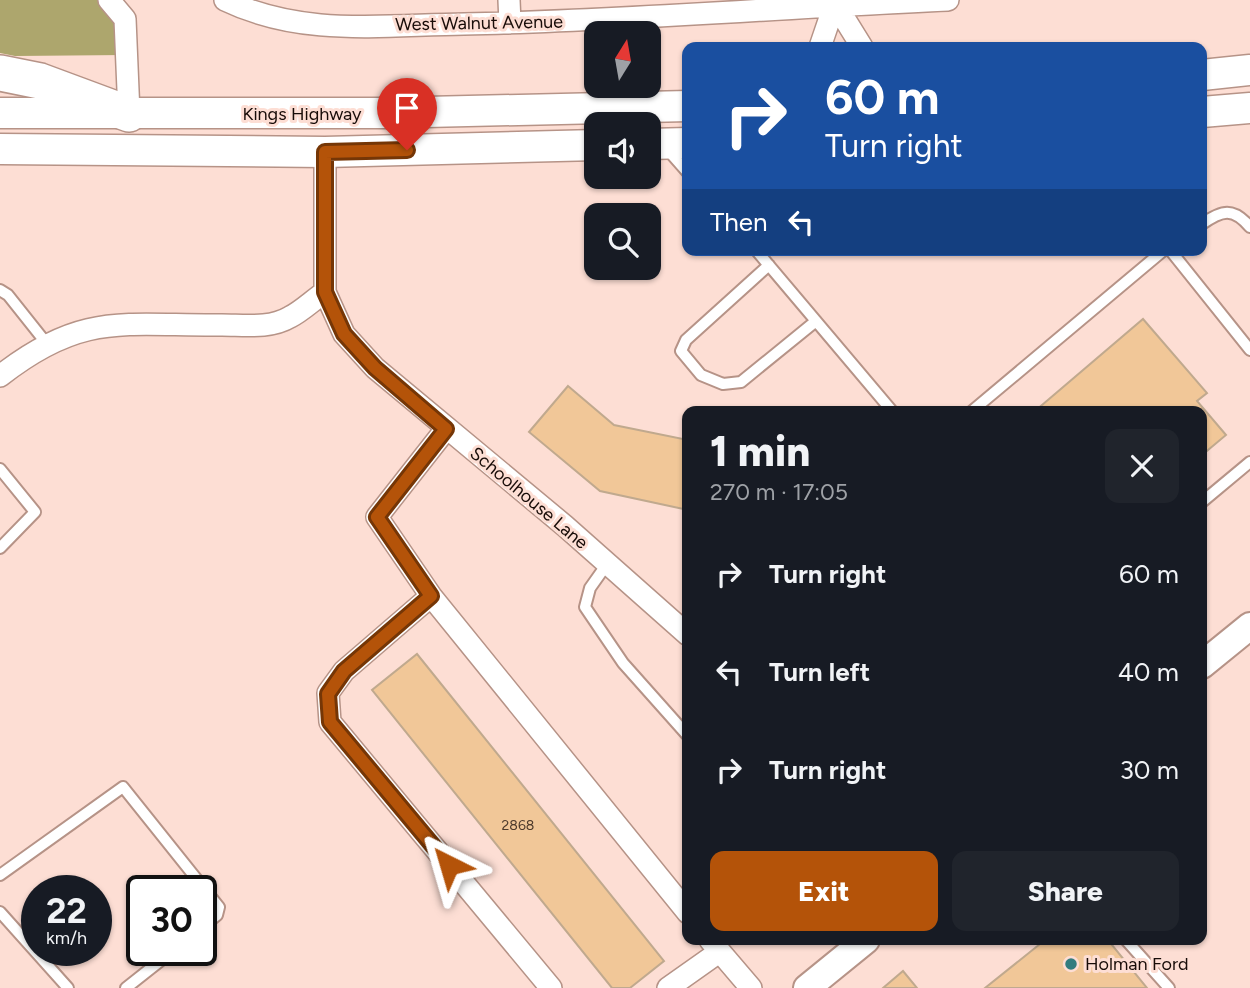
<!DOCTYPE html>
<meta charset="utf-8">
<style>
:root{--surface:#171b24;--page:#20242c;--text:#f1f3f6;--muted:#9ea1a6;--accent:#b45309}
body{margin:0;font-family:Figtree,sans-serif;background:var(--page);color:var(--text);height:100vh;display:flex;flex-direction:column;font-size:26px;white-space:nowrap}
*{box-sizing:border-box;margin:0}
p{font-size:23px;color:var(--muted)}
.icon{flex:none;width:38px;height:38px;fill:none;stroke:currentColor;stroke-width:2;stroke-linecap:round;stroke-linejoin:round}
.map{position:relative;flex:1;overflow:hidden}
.drawer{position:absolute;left:682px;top:406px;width:525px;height:539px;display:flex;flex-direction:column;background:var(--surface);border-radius:14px;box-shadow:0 2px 5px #0004}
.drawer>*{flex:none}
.guide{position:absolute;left:682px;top:42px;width:525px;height:214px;border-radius:14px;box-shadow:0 2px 5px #0004;background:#1a4fa0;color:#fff;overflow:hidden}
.needle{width:46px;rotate:11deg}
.tools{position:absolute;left:584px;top:21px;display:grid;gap:14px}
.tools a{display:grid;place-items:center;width:77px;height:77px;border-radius:14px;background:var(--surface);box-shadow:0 2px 5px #0004;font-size:35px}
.speed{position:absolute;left:21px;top:875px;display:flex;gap:14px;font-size:35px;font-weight:700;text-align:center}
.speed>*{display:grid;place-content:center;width:91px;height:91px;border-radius:50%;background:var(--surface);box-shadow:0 2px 5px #0004;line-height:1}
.speed small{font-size:18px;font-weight:400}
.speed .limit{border:4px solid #111;border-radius:10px;background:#fff;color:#111}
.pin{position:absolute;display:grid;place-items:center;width:60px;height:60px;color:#fff;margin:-72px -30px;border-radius:50% 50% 50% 0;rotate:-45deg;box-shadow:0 0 7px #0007}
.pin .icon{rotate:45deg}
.me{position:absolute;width:77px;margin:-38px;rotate:320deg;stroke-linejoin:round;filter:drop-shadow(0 0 5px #0008)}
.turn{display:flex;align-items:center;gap:24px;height:147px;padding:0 28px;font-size:32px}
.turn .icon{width:91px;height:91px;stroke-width:2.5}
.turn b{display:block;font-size:49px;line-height:60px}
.then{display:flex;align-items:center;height:66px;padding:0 28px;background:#0003;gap:14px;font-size:26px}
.round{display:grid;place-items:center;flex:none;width:74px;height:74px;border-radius:14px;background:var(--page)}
.headline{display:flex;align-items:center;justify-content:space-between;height:119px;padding:0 28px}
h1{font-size:42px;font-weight:800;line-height:52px}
.primary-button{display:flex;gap:14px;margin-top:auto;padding:14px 28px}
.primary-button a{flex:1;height:80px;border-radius:14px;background:var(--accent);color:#fff;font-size:28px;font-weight:800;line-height:80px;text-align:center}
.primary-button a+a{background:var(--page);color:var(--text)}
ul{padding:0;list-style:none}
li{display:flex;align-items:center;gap:21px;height:98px;padding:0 28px}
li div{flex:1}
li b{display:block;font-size:26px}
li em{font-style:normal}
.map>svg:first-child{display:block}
</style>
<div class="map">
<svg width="1250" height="988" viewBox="0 0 1250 988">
<rect width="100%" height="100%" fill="#fdded4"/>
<path fill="#ada66d" d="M0 0H103L125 24V55L15 56 0 53Z"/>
<path fill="#f1c798" stroke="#c0a98e" stroke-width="2" d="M1143 319 1207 393 1197 401 1226 435 1202 455V411H1035Z
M568 386 614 425 688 440V510L600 491 529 432Z
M417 654 664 961 630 988H612L372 690Z
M1045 940H1108L1147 988H985Z
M903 971 917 988H883Z"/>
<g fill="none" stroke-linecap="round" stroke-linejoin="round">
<g stroke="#b69387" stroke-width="14">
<path id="service" d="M666 148 688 173
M1202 224C1222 210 1233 207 1250 227
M756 250 892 411
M1170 250 1250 350
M769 265 686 340 681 351 701 375 723 384 741 382 816 321
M0 290 8 295 47 344
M972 411 1164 250
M0 469 35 512 0 548
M1202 502 1250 462
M607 564 590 588 585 607 623 663 688 736
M0 875 123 787 219 907 217 915 201 928
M0 912 68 988
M1126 940 1169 988
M126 988 174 950"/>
</g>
<g stroke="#b69387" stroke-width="24">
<path id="minor" d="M109 0 125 19 129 114
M225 0C302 37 381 25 464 24 626 21 786 7 948 0
M509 0 510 23
M836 5 862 47
M820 47 836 0
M325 292 344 334 375 368 565 526 688 635
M0 376C83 311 124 326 222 325 244 325 270 329 290 317 302 311 313 300 325 292V152
M446 429 377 517 431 596 688 913
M431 596 344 671 328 693 330 722 551 988
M710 940 751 988
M668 988 719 952"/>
</g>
<g stroke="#b69387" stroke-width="30">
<path id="tertiary" d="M1202 665 1250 626
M807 988 866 940"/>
</g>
<g stroke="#b69387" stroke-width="33">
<path id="secondary" d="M1202 75 1250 70
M1202 112 1250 108
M0 113H384L688 106
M649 144 688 143
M0 149 325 152 597 145"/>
</g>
<g stroke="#b69387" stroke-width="38">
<path id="trunk" d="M0 73 40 81 129 114"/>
</g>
<use href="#service" stroke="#fff" stroke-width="10"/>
<use href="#minor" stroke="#fff" stroke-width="21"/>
<use href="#tertiary" stroke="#fff" stroke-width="26"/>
<use href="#secondary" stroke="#fff" stroke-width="30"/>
<use href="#trunk" stroke="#fff" stroke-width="35"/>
</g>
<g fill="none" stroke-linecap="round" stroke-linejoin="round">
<g stroke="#753606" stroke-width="18">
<path id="route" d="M407 150 325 152V292L344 334 375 368 446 429 377 517 431 596 344 671 328 694 330 722 449 865"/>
</g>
<use href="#route" stroke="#b45309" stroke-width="12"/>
</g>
<circle fill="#337c7f" stroke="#fdded4" stroke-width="2.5" cx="1071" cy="964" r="7"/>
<g text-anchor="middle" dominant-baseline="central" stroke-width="6" stroke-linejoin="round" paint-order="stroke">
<g font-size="14" fill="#4e3b2c">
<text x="518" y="825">2868</text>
</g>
<g font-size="18" fill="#180c08" stroke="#fdded4">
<text transform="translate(479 23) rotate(-1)">West Walnut Avenue</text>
<text x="302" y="114">Kings Highway</text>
<text transform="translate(529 498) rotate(40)">Schoolhouse Lane</text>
</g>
<g font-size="18" fill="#180c08" stroke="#fdded4" text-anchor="start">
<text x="1085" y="964">Holman Ford</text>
</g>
</g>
</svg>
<div class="tools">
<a><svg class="needle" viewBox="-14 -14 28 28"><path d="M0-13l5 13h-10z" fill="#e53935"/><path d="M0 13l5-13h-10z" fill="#9ea1a6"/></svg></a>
<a><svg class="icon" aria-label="sound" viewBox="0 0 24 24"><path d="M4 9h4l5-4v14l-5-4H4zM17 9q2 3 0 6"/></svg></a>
<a><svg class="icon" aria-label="search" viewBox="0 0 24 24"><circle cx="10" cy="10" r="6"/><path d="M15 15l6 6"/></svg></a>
</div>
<div class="speed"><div>22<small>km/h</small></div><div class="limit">30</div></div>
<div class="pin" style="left:407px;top:150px;background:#d93025"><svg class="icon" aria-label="arrive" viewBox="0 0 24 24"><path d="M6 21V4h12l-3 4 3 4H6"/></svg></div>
<svg class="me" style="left:449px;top:865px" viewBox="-20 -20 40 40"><path d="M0-17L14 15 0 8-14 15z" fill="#b45309" stroke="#fff" stroke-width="4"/></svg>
<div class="guide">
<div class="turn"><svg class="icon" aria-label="right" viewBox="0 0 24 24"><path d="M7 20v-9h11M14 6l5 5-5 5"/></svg><div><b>60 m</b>Turn right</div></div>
<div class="then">Then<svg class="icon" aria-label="left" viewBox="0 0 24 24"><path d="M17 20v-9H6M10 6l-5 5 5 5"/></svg></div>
</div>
<section class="drawer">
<div class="headline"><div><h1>1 min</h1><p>270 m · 17:05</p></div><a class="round"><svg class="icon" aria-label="close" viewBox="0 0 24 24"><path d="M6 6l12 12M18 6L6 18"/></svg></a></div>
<ul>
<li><svg class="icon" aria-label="right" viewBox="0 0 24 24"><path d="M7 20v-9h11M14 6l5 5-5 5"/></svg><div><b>Turn right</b></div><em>60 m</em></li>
<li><svg class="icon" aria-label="left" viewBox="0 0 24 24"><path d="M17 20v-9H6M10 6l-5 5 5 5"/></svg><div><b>Turn left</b></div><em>40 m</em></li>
<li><svg class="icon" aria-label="right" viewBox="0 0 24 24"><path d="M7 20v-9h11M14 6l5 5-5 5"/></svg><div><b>Turn right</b></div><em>30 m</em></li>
</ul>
<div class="primary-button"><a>Exit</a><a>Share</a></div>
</section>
</div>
